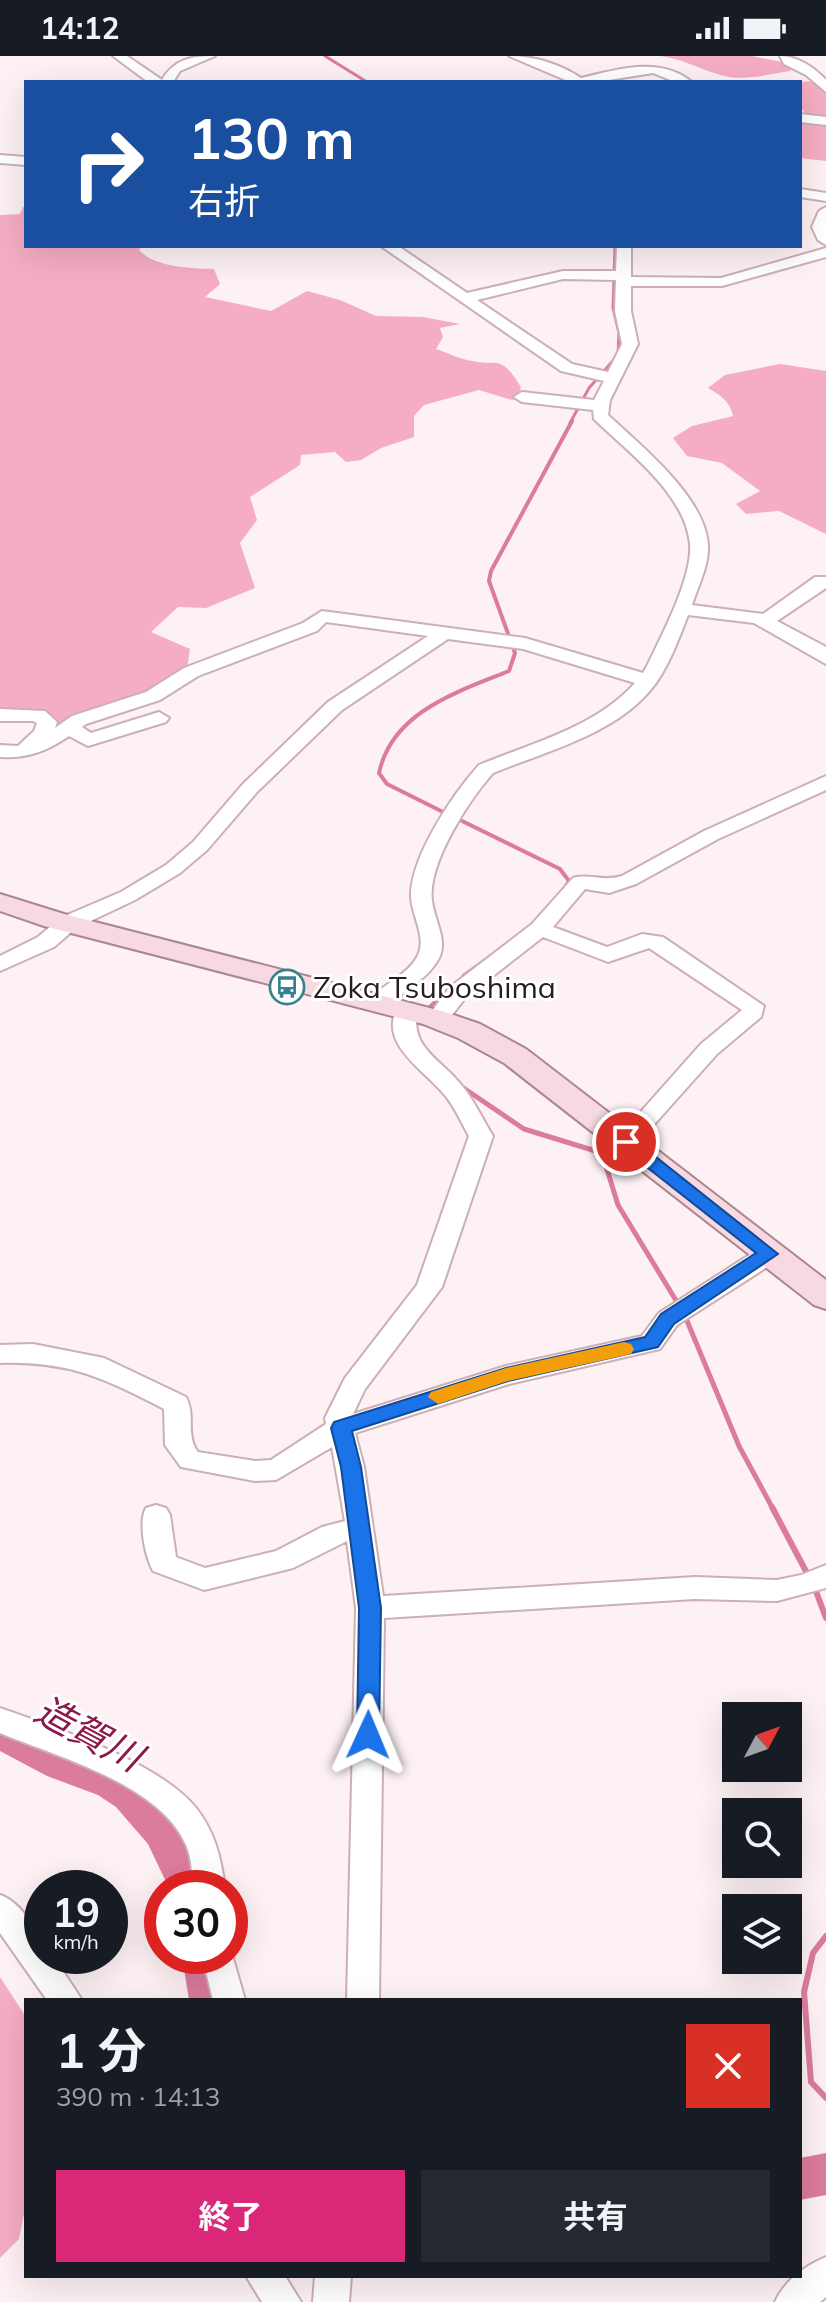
<!DOCTYPE html>
<html lang="ja">
<meta charset="utf-8">
<style>
:root{--surface:#171b24;--page:#242831;--text:#f1f3f6;--muted:#9ea1a6;--accent:#db2777}
body{margin:0;font-family:Mulish,"Noto Sans JP",sans-serif;background:var(--page);color:var(--text);height:100vh;display:flex;flex-direction:column;font-size:30px;white-space:nowrap}
*{box-sizing:border-box;margin:0}
p{font-size:26px;color:var(--muted)}
.icon{flex:none;width:44px;height:44px;fill:none;stroke:currentColor;stroke-width:2;stroke-linecap:round;stroke-linejoin:round}
.map{position:relative;flex:1;overflow:hidden}
.details{position:absolute;left:24px;top:1942px;width:778px;height:280px;display:flex;flex-direction:column;background:var(--surface);border-radius:0px;box-shadow:0 8px 32px #0002}
.details>*{flex:none}
.hud{position:absolute;left:24px;top:24px;width:778px;height:168px;border-radius:0px;box-shadow:0 8px 32px #0002;background:#1a4fa0;color:#fff;overflow:hidden}
.needle{width:52px;rotate:49deg}
.buttons{position:absolute;left:722px;top:1646px;display:grid;gap:16px}
.buttons a{display:grid;place-items:center;width:80px;height:80px;border-radius:0px;background:var(--surface);box-shadow:0 8px 32px #0002;font-size:40px}
.speed{position:absolute;left:24px;top:1814px;display:flex;gap:16px;font-size:40px;font-weight:700;text-align:center}
.speed>*{display:grid;place-content:center;width:104px;height:104px;border-radius:50%;background:var(--surface);box-shadow:0 8px 32px #0002;line-height:1}
.speed small{font-size:20px;font-weight:400}
.speed .limit{border:12px solid #d22;background:#fff;color:#111}
.pin{position:absolute;display:grid;place-items:center;width:68px;height:68px;color:#fff;margin:-34px;border:4px solid #fff;border-radius:50%;box-shadow:0 2px 8px #0007}
.me{position:absolute;width:88px;margin:-44px;rotate:1deg;stroke-linejoin:round;filter:drop-shadow(0 0 6px #0008)}
.turn{display:flex;align-items:center;gap:28px;height:168px;padding:0 32px;font-size:36px}
.turn .icon{width:104px;height:104px;stroke-width:2.5}
.turn b{display:block;font-size:56px;line-height:68px}
.round{display:grid;place-items:center;flex:none;width:84px;height:84px;border-radius:0px;background:var(--page)}
.head{display:flex;align-items:center;justify-content:space-between;height:136px;padding:0 32px}
h1{font-size:48px;font-weight:700;line-height:60px}
.action{display:flex;gap:16px;margin-top:auto;padding:16px 32px}
.action a{flex:1;height:92px;border-radius:0px;background:var(--accent);color:#fff;font-size:32px;font-weight:700;line-height:92px;text-align:center}
.action a+a{background:var(--page);color:var(--text)}
.status{display:flex;justify-content:space-between;align-items:center;height:56px;padding:0 40px;background:var(--surface);direction:ltr}
.status svg{height:22px;fill:currentColor}
.map>svg:first-child{display:block}
</style>
<div class="status"><b>14:12</b><svg viewBox="0 0 49 12"><path d="M0 12V9h3v3zM5 12V6h3v6zM10 12V3h3v9zM15 12V0h3v12zM26 1h20v11H26zM47 4h2v5h-2z"/></svg></div>
<div class="map">
<svg width="826" height="2246" viewBox="0 0 826 2246">
<rect width="100%" height="100%" fill="#fdf1f4"/>
<path fill="#f5adc3" d="M660 0H752L787 7 791 15C768 18 743 26 721 19 696 12 687 4 660 0Z
M815 25 826 34V63L807 60 800 50V26H796Z
M800 65 826 68V105L800 102Z
M23 151H26V190H142L139 194C156 212 191 212 214 213L220 228 205 241 271 255 307 235 340 244 376 260 423 261 460 268 440 272 443 281 436 293C446 296 457 302 467 304 500 312 499 296 521 331L517 342 512 344 479 334 424 349 414 360V381L381 392 361 404 346 406 335 396 301 399 300 409 250 441 257 464 240 487 255 532 206 552 178 551 151 576 190 593 187 612 144 638 72 658 55 672 49 658 31 653 0 655V159L20 158Z
M780 308 826 315V478L779 455 746 458 736 448 760 435 722 407 687 400 673 382 692 370 733 360C730 345 720 339 708 332L725 319Z
M0 1921 26 1961V2148L19 2183 0 2202Z"/>
<g fill="none" stroke-linecap="round" stroke-linejoin="round">
<path stroke="#dc7c9c" stroke-width="3" d="M325 0 367 26
M570 367 589 332 618 299 619 277 613 252 615 190"/>
<path stroke="#dc7c9c" stroke-width="4" d="M447 758 387 728 379 717C392 656 457 636 509 615L515 597 489 525 491 515 572 365
M456 762 560 813 569 825 563 835"/>
<path stroke="#dc7c9c" stroke-width="5" d="M464 920 485 905
M426 955 451 932
M462 1031 524 1073 602 1097 618 1149 680 1251
M685 1260 739 1390 773 1453"/>
<path stroke="#dc7c9c" stroke-width="6" d="M772 1451 809 1521
M814 1530 826 1562
M826 1880 813 1897 804 1936 811 2026 826 2042"/>
<path fill="#dc7c9c" fill-rule="evenodd" d="M0 1659 67 1693 127 1715 145 1728 176 1764 211 1832H169L148 1788 116 1751 98 1739 47 1720 0 1695Z
M182 1900H224L233 1944H189Z
M826 2097V2139L800 2144V2102Z"/>
<g stroke="#ccafb7" stroke-width="4">
<path id="minor" d="M113 0H127L162 24C174 3 192 0 215 0L180 15 173 26H148Z
M509 0C534 0 560 8 581 22 618 13 660 0 692 26H675L653 17 596 26H570Z
M780 0C797 0 814 11 826 24V36L806 19 784 8Z
M800 58 826 61V69L800 66Z
M0 99 26 101V109L0 107Z
M800 133 826 137V145L800 141Z
M826 151V189L818 184 812 171 819 155Z
M381 190H398L467 237 563 215H616L617 190H631V221L721 222 826 192V201L722 230H631V255L638 288 610 344 608 359C641 390 705 441 708 489 709 510 698 530 692 549L763 558 815 521H826V532L777 565 826 591V608L754 567 688 559C679 582 670 607 656 627 620 677 547 695 493 717 469 744 427 808 432 845 434 863 447 882 440 900 430 922 403 935 386 952L378 954 367 947C380 929 407 920 417 901 428 882 411 859 411 840 411 800 453 738 479 709 532 687 596 671 635 627L523 593 448 583 342 654 257 736 207 794 180 817 135 844 76 872 54 891 0 915V900L38 881 60 862 121 836 166 809 193 786 243 728 328 646 428 580 326 566 317 575 198 620 160 644 86 668 82 671 91 677 159 656 169 662 166 666 88 690 69 680C47 695 27 703 0 701V689L18 690 34 675 37 667 33 665H0V653L45 655 57 666 55 672 72 660 146 636 184 612 303 567 322 555 525 582 643 617 648 608C662 579 693 520 690 488 685 437 628 396 594 363L593 354 522 346 514 341 522 336 594 344 604 325 561 315ZM563 223 616 224 615 255 622 288 608 316 572 308 477 244Z
M826 720V734L718 783 636 828 609 837 585 833 553 871 607 891 642 878 663 881 764 950 761 961 717 998 634 1091H618L614 1086 701 988 742 954 649 892 608 906 543 881 466 941 445 968H429L426 963 450 931 532 868 573 822C590 817 602 826 622 820L704 775Z
M407 947 415 949 418 954C408 992 443 1004 463 1031 475 1046 483 1064 493 1080L442 1231 365 1333 353 1358 506 1310 642 1280 659 1257 760 1192 769 1190 778 1192 781 1198 778 1204 677 1269 660 1293 509 1328 355 1377 364 1411 383 1540 695 1521 777 1524 801 1519 826 1509V1532L777 1545 695 1543 384 1562 379 1944H347L356 1552 347 1485 293 1512 204 1534 153 1515C145 1500 138 1466 146 1452L156 1449 166 1452 170 1459 176 1501 205 1512 276 1495 322 1471 345 1465 332 1391 276 1424 255 1425 181 1411 165 1389 164 1353C104 1322 69 1305 0 1307V1289L33 1288 104 1302 186 1341C196 1359 185 1379 198 1396L255 1405 271 1404 326 1368 325 1362 345 1322 417 1229 469 1080C461 1066 454 1049 443 1037 423 1013 376 986 399 949Z
M0 1652C55 1671 160 1707 196 1752 215 1776 221 1802 225 1832H193C192 1818 192 1802 186 1789 160 1728 57 1701 0 1677Z
M0 1839C21 1846 42 1878 42 1900H53L82 1944H47L0 1877Z
M230 1892 245 1944H213L202 1900H230Z
M826 2201V2241L820 2246H775C784 2225 806 2209 826 2201Z
M246 2220H285L301 2246H262Z
M315 2220H351L349 2246H313Z"/>
</g>
<g stroke="#ab8690" stroke-width="4">
<path id="major" d="M0 838 64 858 445 956 480 968 526 993 826 1224V1253L814 1249 504 1007 458 982 423 968 44 870 0 855Z"/>
</g>
<use href="#minor" fill="#fff" fill-rule="evenodd"/>
<use href="#major" fill="#f7d9e1" fill-rule="evenodd"/>
</g>
<path fill="#1a73e8" stroke="#114b97" stroke-width="2" d="M626 1080 632 1082 778 1198 674 1268 658 1291 508 1325 352 1375 361 1411 381 1552 379 1679 376 1685 368 1688 360 1685 357 1679 359 1552 341 1411 331 1372 334 1366 506 1312 645 1281 661 1258 756 1197 620 1090 617 1086 620 1082Z"/>
<path fill="#f59e0b" d="M624 1286 631 1288 634 1293 631 1298 508 1325 438 1348 428 1341 431 1336 506 1312Z"/>
<defs>
<g id="bus-ring" transform="scale(1.8)"><circle r="9.5" fill="#fff" stroke="#3b818d" stroke-width="1.5"/><path d="M-5-6H5V4H4V6H2V4H-2V6H-4V4H-5ZM-3.5-4V0h7V-4ZM-3.5 1.2v1.5H-2V1.2ZM2 1.2v1.5H3.5V1.2Z" fill="#3b818d"/></g>
</defs>
<g fill-rule="evenodd">
<use href="#bus-ring" x="287" y="931"/>
</g>
<g text-anchor="middle" dominant-baseline="central" stroke-width="6" stroke-linejoin="round" paint-order="stroke">
<g font-size="30" fill="#271c1f" stroke="#fff" text-anchor="start">
<text x="313" y="931">Zoka Tsuboshima</text>
</g>
<g font-size="38" font-style="italic" fill="#8b184b" stroke="#fff">
<text transform="translate(89 1677) rotate(28)">造賀川</text>
</g>
</g>
</svg>
<div class="buttons">
<a><svg class="needle" viewBox="-14 -14 28 28"><path d="M0-13l5 13h-10z" fill="#e53935"/><path d="M0 13l5-13h-10z" fill="#9ea1a6"/></svg></a>
<a><svg class="icon" aria-label="search" viewBox="0 0 24 24"><circle cx="10" cy="10" r="6"/><path d="M15 15l6 6"/></svg></a>
<a><svg class="icon" aria-label="layers" viewBox="0 0 24 24"><path d="M12 4l9 5-9 5-9-5zM3 14l9 5 9-5"/></svg></a>
</div>
<div class="speed"><div>19<small>km/h</small></div><div class="limit">30</div></div>
<div class="pin" style="left:626px;top:1086px;background:#d93025"><svg class="icon" aria-label="arrive" viewBox="0 0 24 24"><path d="M6 21V4h12l-3 4 3 4H6"/></svg></div>
<svg class="me" style="left:368px;top:1679px" viewBox="-20 -20 40 40"><path d="M0-17L14 15 0 8-14 15z" fill="#1a73e8" stroke="#fff" stroke-width="4"/></svg>
<div class="hud">
<div class="turn"><svg class="icon" aria-label="right" viewBox="0 0 24 24"><path d="M7 20v-9h11M14 6l5 5-5 5"/></svg><div><b>130 m</b>右折</div></div>
</div>
<section class="details">
<div class="head"><div><h1>1 分</h1><p>390 m · 14:13</p></div><a class="round" style="background:#d93025;color:#fff"><svg class="icon" aria-label="close" viewBox="0 0 24 24"><path d="M6 6l12 12M18 6L6 18"/></svg></a></div>
<div class="action"><a>終了</a><a>共有</a></div>
</section>
</div>
